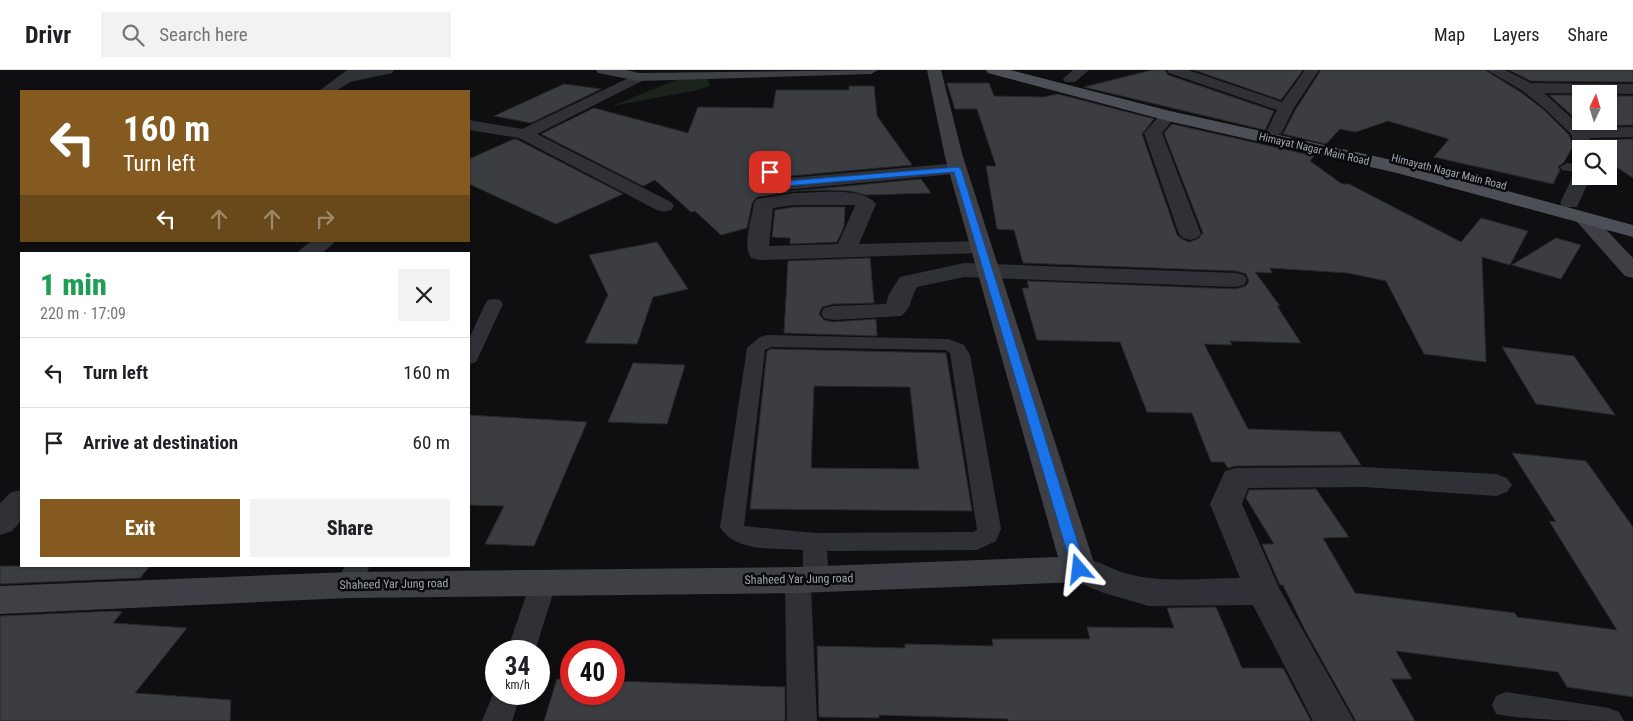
<!DOCTYPE html>
<meta charset="utf-8">
<style>
:root{--surface:#fff;--page:#f2f2f2;--text:#202124;--muted:#757577;--line:#e0e0e0;--accent:#845a20}
body{margin:0;font-family:"Roboto Condensed",sans-serif;background:var(--page);color:var(--text);height:100vh;display:flex;flex-direction:column;font-size:19px;white-space:nowrap}
*{box-sizing:border-box;margin:0}
p{font-size:16px;color:var(--muted)}
.icon{flex:none;width:28px;height:28px;fill:none;stroke:currentColor;stroke-width:2;stroke-linecap:round;stroke-linejoin:round}
.map{position:relative;flex:1;overflow:hidden}
.drawer{position:absolute;left:20px;top:182px;width:450px;height:315px;display:flex;flex-direction:column;background:var(--surface);border-radius:0px;box-shadow:0 1px 4px #0004}
.drawer>*{flex:none}
.banner{position:absolute;left:20px;top:20px;width:450px;height:152px;border-radius:0px;box-shadow:0 1px 4px #0004;background:#845a20;color:#fff;overflow:hidden}
.needle{width:32px;rotate:4deg}
.controls{position:absolute;left:1572px;top:15px;display:grid;gap:10px}
.controls a{display:grid;place-items:center;width:45px;height:45px;border-radius:0px;background:var(--surface);box-shadow:0 1px 4px #0004;font-size:25px}
.speed{position:absolute;left:485px;top:570px;display:flex;gap:10px;font-size:25px;font-weight:700;text-align:center}
.speed>*{display:grid;place-content:center;width:65px;height:65px;border-radius:50%;background:var(--surface);box-shadow:0 1px 4px #0004;line-height:1}
.speed small{font-size:12px;font-weight:400}
.speed .limit{border:8px solid #d22;background:#fff;color:#111}
.pin{position:absolute;display:grid;place-items:center;width:42px;height:42px;color:#fff;margin:-21px;border-radius:10px;box-shadow:0 2px 8px #0006}
.me{position:absolute;width:55px;margin:-28px;rotate:343deg;stroke-linejoin:round;filter:drop-shadow(0 0 4px #0008)}
.turn{display:flex;align-items:center;gap:18px;height:105px;padding:0 20px;font-size:22px}
.turn .icon{width:65px;height:65px;stroke-width:2.5}
.turn b{display:block;font-size:35px;line-height:42px}
.lanes{display:flex;align-items:center;height:48px;padding:0 20px;background:#0003;justify-content:center;gap:25px;direction:ltr}
.lanes .off{opacity:.35}
.round{display:grid;place-items:center;flex:none;width:52px;height:52px;border-radius:0px;background:var(--page)}
.head{display:flex;align-items:center;justify-content:space-between;height:85px;padding:0 20px}
h1{font-size:30px;font-weight:800;line-height:38px;color:#1e9e55}
.button{display:flex;gap:10px;margin-top:auto;padding:10px 20px}
.button a{flex:1;height:58px;border-radius:0px;background:var(--accent);color:#fff;font-size:20px;font-weight:800;line-height:58px;text-align:center}
.button a+a{background:var(--page);color:var(--text)}
ul{padding:0;list-style:none}
li{display:flex;align-items:center;gap:15px;height:70px;padding:0 20px;border-top:1px solid var(--line)}
li div{flex:1}
li b{display:block;font-size:19px}
li em{font-style:normal}
header{display:flex;align-items:center;gap:30px;box-sizing:border-box;height:70px;padding:0 25px;background:var(--surface);border-bottom:1px solid var(--line)}
header strong{font-size:24px}
nav{display:flex;gap:28px;margin-inline-start:auto;font-size:18px}
.search{width:350px;height:45px;background:var(--page);display:flex;align-items:center;gap:12px;box-sizing:border-box;padding:0 18px;border-radius:0px;color:var(--muted);font-size:19px}
.map>svg:first-child{display:block}
</style>
<header>
<strong>Drivr</strong>
<div class="search"><svg class="icon" aria-label="search" viewBox="0 0 24 24"><circle cx="10" cy="10" r="6"/><path d="M15 15l6 6"/></svg>Search here</div>
<nav><a>Map</a><a>Layers</a><a>Share</a></nav>
</header>
<div class="map">
<svg width="1633" height="651" viewBox="0 0 1633 651">
<rect width="100%" height="100%" fill="#0f0f11"/>
<path fill="#1b231c" d="M707 7 710 16 698 20 612 36 676 10Z"/>
<path fill="#3b3d41" stroke="#29292d" fill-rule="evenodd" d="M1152 0H1165L1168 5 1274 41 1265 60 1084 17Z
M1194 0H1303L1281 30Z
M1321 0H1485L1522 23 1544 40 1569 65 1573 76 1564 92 1558 97 1560 100 1553 114 1434 87 1449 69 1388 51 1356 62 1340 59 1326 74 1283 64 1296 39Z
M1509 0H1633V12L1531 11Z
M947 13H989L994 26 1044 27 1058 24 1154 49 1142 64 1177 165 1182 169 1189 172 1198 169 1203 163 1164 63 1172 54 1314 86 1310 91 1342 114H1349L1461 172 1481 148 1528 161 1510 195 1482 187 1486 292 1424 284 1386 211 1348 203 1270 198 1272 203 1255 202 1280 236H1277L1301 273 1230 271 1232 275 1204 274 1248 359 1340 362 1361 395 1236 396 1228 398 1224 392H1211L1192 343 1147 342 1120 272 1037 270 1022 218H1029L1027 211 1236 219 1246 216 1249 211 1246 204 1236 201 1023 193 1014 160 997 159 986 96H996L977 39H955Z
M564 14 601 19 531 53 494 46Z
M849 16H874L877 46 912 95 790 106 777 98 766 95 760 97 759 103 777 119 784 122 921 109 931 123 866 125 850 121 826 120 794 121 757 127 752 133 747 158 721 165 695 141 691 142 655 110 643 116 541 64 594 38 688 63 698 37 773 38 776 20H849Z
M1549 25H1581V51H1609V26H1633V55L1584 56Z
M514 69 518 70 623 124 556 154 469 114V89Z
M1633 69V108L1609 92V79H1594L1591 70Z
M794 137H845L844 156 837 172 790 174V168L772 167 775 140Z
M1556 168 1581 175 1561 209 1512 195Z
M657 172 688 219 653 227 637 274 585 273 608 225 589 185Z
M870 188 874 233 833 234 822 237 819 244 824 250 833 252 876 249 877 266 784 263 788 191Z
M1502 277 1574 286 1615 345 1536 334Z
M771 279 946 283 972 441 750 439 767 281ZM814 316 910 317 919 399 811 398Z
M633 293 685 295 667 354 608 352Z
M469 345 587 352 534 476 485 474 504 436 469 435Z
M1512 383 1586 391 1633 457V627L1567 617 1558 602 1396 581 1412 609H1391L1415 651H1356L1305 560 1283 515H1280L1262 474H1274L1246 428 1249 420 1316 419 1349 467 1323 468 1355 523 1515 543 1517 547 1617 560 1549 451 1556 452Z
M0 496H150L140 508 0 514Z
M1216 537 1242 598H1283L1311 651H1008V649L879 645V648L819 647 817 576 905 578V574L993 576 992 569H1090L1087 557 1174 558 1167 538Z
M115 541 122 542 113 553 187 558 135 623 231 630 230 651H0V546Z
M557 609H571V624H614V611L785 617V651H544Z"/>
<g fill="none" stroke-linecap="round" stroke-linejoin="round">
<path fill="#303136" fill-rule="evenodd" d="M1567 93 1581 95V103L1562 100 1560 97Z
M494 229 500 230 503 234 478 288 476 292 469 294V269L485 234 488 230Z
M767 265 948 269 964 275 970 285 1001 459 996 471 977 480 827 481 829 509 825 516 816 519 811 517 817 651H787L785 510 789 503 798 500 803 502V480C777 478 735 483 720 457L747 278 760 267ZM771 277 945 280 950 283 977 460 973 462 815 463 744 456 765 280Z
M345 496H370L357 522 348 525 339 522 335 515Z
M544 501 553 504 557 511 535 581H507L531 511 535 504Z
M496 617V624H521L512 651H482Z
M1506 622 1609 638 1619 642 1624 651C1584 651 1533 651 1496 644L1492 635 1496 626Z"/>
<path fill="#303136" fill-rule="evenodd" d="M347 0H394L392 3 350 12 336 21H319Z
M1073 0H1089L1075 12H1065L1063 9Z
M1167 0H1188L1282 32 1305 0H1319L1294 38 1281 64H1269L1267 60 1277 40 1169 3Z
M1487 0H1505L1531 13 1633 14V24L1544 23 1583 58 1633 57V67L1589 68 1592 79H1581V84L1577 83 1571 64 1545 39 1523 21Z
M639 3 644 4 646 7 644 10 537 64 671 132 674 136 671 140 664 142 657 140 519 68 469 60V50L522 59Z
M1168 41 1176 46 1162 63 1201 164 1197 168 1190 170 1183 168 1179 164 1144 63 1162 43Z
M958 93 965 95 967 99 965 103 785 120 778 118 760 102 762 98C774 95 780 101 789 108Z
M1581 101V106H1591L1577 137H1563L1560 133 1573 106 1575 102Z
M794 123C814 123 864 116 876 134L859 174 981 171 989 172 992 177 989 182 981 183 759 190 751 188C742 174 752 148 754 133L757 129ZM794 135H854L855 136 838 174 769 176 773 138Z
M311 171H332L334 173 321 184H295Z
M964 193 1236 203 1244 205 1247 210 1244 215 1236 217 964 207 917 217C910 229 912 238 901 246L833 250 824 248 821 243 824 238 833 236 886 234 889 224 900 207Z
M1364 397 1496 404 1507 408 1512 415 1507 422 1496 426 1364 417 1248 418 1242 434 1279 518 1354 651H1313L1253 535 1149 536 1104 523 1067 508 1062 499 1067 490C1087 484 1102 495 1121 502 1158 514 1201 508 1240 508L1210 434 1225 401 1236 398Z
M21 420V451L12 461 0 465V433L10 423Z"/>
<path fill="#3e4046" fill-rule="evenodd" d="M596 0H626L639 3 878 0 871 4 639 11 598 3Z
M927 0H941L963 87 1096 499 1091 508 1079 512 798 523 348 528 0 544V516L348 502 798 497 1058 487 945 87Z
M1585 143 1592 145 1633 188V208L1625 206 1578 153 1575 149 1578 145Z"/>
<path fill="#4c4f55" fill-rule="evenodd" d="M986 0H1010L1170 41 1401 92 1633 155V167L1397 103 1168 51 988 3Z"/>
</g>
<path fill="#1a73e8" stroke="#114b97" d="M958 97 961 99 1086 499 1084 503H1074L1072 499 954 102 785 116 766 102 772 100 787 111Z"/>
<g text-anchor="middle" dominant-baseline="central" stroke-width="5" stroke-linejoin="round" paint-order="stroke">
<g font-size="11" fill="#9fa7b3" stroke="#0a0a0c">
<text transform="translate(1314 79) rotate(13)">Himayat Nagar Main Road</text>
<text transform="translate(1449 102) rotate(14)">Himayath Nagar Main Road</text>
</g>
<g font-size="12" fill="#9fa7b3" stroke="#0a0a0c">
<text transform="translate(799 509) rotate(-1)">Shaheed Yar Jung road</text>
<text transform="translate(394 514) rotate(-1)">Shaheed Yar Jung road</text>
</g>
</g>
</svg>
<div class="controls">
<a><svg class="needle" viewBox="-14 -14 28 28"><path d="M0-13l5 13h-10z" fill="#e53935"/><path d="M0 13l5-13h-10z" fill="#757577"/></svg></a>
<a><svg class="icon" aria-label="search" viewBox="0 0 24 24"><circle cx="10" cy="10" r="6"/><path d="M15 15l6 6"/></svg></a>
</div>
<div class="speed"><div>34<small>km/h</small></div><div class="limit">40</div></div>
<div class="pin" style="left:770px;top:102px;background:#d93025"><svg class="icon" aria-label="arrive" viewBox="0 0 24 24"><path d="M6 21V4h12l-3 4 3 4H6"/></svg></div>
<svg class="me" style="left:1079px;top:499px" viewBox="-20 -20 40 40"><path d="M0-17L14 15 0 8-14 15z" fill="#1a73e8" stroke="#fff" stroke-width="4"/></svg>
<div class="banner">
<div class="turn"><svg class="icon" aria-label="left" viewBox="0 0 24 24"><path d="M17 20v-9H6M10 6l-5 5 5 5"/></svg><div><b>160 m</b>Turn left</div></div>
<div class="lanes"><svg class="icon" aria-label="left" viewBox="0 0 24 24"><path d="M17 20v-9H6M10 6l-5 5 5 5"/></svg><svg class="icon off" aria-label="ahead" viewBox="0 0 24 24"><path d="M12 20V5M6 11l6-6 6 6"/></svg><svg class="icon off" aria-label="ahead" viewBox="0 0 24 24"><path d="M12 20V5M6 11l6-6 6 6"/></svg><svg class="icon off" aria-label="right" viewBox="0 0 24 24"><path d="M7 20v-9h11M14 6l5 5-5 5"/></svg></div>
</div>
<section class="drawer">
<div class="head"><div><h1>1 min</h1><p>220 m · 17:09</p></div><a class="round"><svg class="icon" aria-label="close" viewBox="0 0 24 24"><path d="M6 6l12 12M18 6L6 18"/></svg></a></div>
<ul>
<li><svg class="icon" aria-label="left" viewBox="0 0 24 24"><path d="M17 20v-9H6M10 6l-5 5 5 5"/></svg><div><b>Turn left</b></div><em>160 m</em></li>
<li><svg class="icon" aria-label="arrive" viewBox="0 0 24 24"><path d="M6 21V4h12l-3 4 3 4H6"/></svg><div><b>Arrive at destination</b></div><em>60 m</em></li>
</ul>
<div class="button"><a>Exit</a><a>Share</a></div>
</section>
</div>
